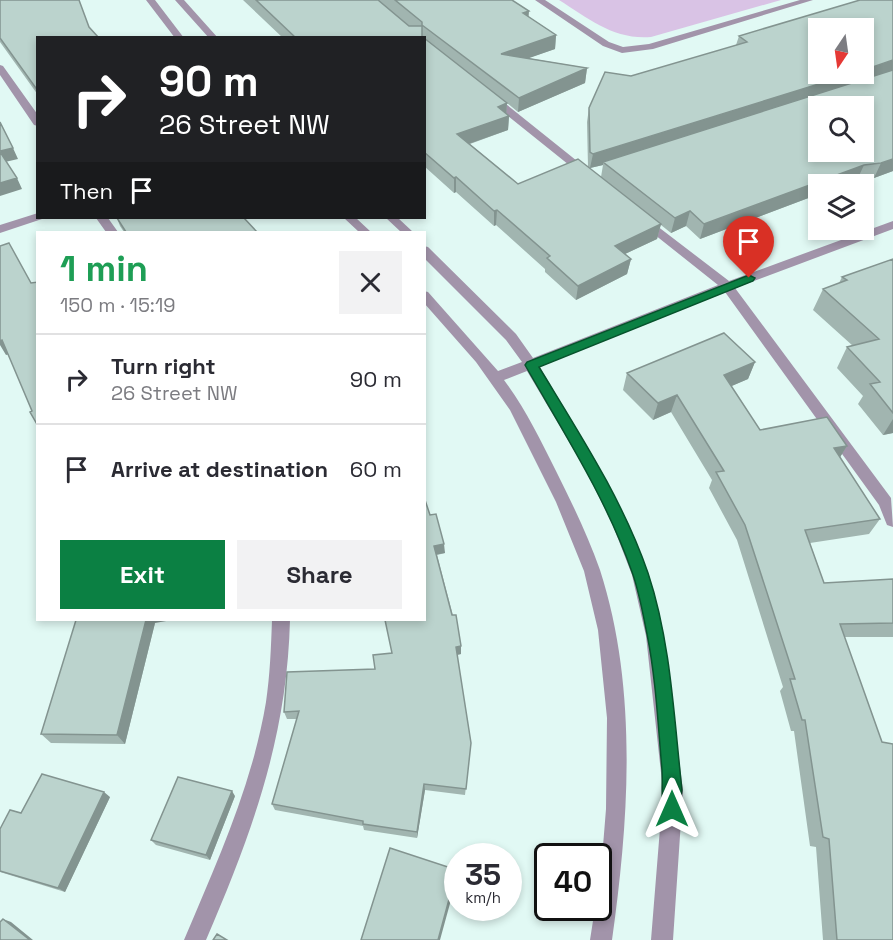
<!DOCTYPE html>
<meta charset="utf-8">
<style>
:root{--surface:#fff;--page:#f2f2f3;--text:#2b2b33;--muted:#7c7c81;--line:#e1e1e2;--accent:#0b8043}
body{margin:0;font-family:"Space Grotesk",sans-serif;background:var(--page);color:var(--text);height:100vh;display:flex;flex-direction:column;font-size:22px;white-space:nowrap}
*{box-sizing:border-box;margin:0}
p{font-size:20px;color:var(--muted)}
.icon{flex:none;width:33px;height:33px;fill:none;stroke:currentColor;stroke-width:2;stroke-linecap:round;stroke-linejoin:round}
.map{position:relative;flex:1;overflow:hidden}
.details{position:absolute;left:36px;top:231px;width:390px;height:390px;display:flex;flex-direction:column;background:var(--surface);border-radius:0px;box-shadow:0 3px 9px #0003}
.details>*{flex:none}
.banner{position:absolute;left:36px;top:36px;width:390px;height:183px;border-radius:0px;box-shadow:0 3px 9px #0003;background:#202124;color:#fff;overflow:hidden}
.needle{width:39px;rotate:193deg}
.buttons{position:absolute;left:808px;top:18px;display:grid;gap:12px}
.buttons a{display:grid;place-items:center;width:66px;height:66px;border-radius:0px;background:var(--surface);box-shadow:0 3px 9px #0003;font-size:30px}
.speed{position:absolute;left:444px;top:843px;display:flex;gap:12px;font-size:30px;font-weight:700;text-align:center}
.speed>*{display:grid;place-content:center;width:78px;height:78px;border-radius:50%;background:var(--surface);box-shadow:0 3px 9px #0003;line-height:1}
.speed small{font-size:15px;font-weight:400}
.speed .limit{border:3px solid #111;border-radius:9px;background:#fff;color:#111}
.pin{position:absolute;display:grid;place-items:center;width:51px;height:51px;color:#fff;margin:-62px -26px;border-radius:50% 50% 50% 0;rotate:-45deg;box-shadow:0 0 6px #0007}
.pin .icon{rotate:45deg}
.me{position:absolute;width:66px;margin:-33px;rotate:0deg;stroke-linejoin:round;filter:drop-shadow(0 0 4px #0008)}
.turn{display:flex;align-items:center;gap:21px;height:126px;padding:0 24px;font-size:27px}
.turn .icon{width:78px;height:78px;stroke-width:2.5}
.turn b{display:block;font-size:42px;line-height:51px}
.then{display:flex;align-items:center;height:57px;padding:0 24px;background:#0003;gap:12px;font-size:22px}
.round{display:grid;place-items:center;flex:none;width:63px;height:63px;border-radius:0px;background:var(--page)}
.head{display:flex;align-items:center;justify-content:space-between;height:102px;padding:0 24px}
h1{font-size:36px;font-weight:700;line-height:45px;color:#1e9e55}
.cta{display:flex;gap:12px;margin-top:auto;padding:12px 24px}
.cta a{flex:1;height:69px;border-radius:0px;background:var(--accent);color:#fff;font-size:24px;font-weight:700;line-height:69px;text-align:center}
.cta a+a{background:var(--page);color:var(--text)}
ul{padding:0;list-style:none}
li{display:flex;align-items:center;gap:18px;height:90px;padding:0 24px;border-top:2px solid var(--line)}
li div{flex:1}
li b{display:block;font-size:22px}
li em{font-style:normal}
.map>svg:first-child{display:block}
</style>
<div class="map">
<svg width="893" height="940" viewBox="0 0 893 940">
<rect width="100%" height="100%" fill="#e1f9f4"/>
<path fill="#d9c3e5" d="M559 0H781L651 37C614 40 589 19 559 0Z"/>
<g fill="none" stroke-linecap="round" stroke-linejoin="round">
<path fill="#a294aa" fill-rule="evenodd" d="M146 0H155L184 38H175Z
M175 0H184L218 38H209Z
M535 0H545L609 42 623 47 649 44 800 0H813L653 49 622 53 603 46Z
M0 65 3 66 38 115V126L34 125 0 75Z
M488 96H496L592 173V177H584L488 100Z
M38 213V218L42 219 0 233V225Z
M644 216 729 281 893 221V229L735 288 891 498 893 527 887 525 879 505 725 292 539 366 595 460 628 523 648 575 664 636 683 791 673 940H651L663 791 646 636 632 575 612 523 584 467 527 371 504 380C525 408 540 439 556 471 572 503 588 536 600 570 638 688 629 819 612 940H590L595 908H598L606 809 607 718 598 630 584 571 556 502 510 410 476 362 424 303V291L428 292 498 371 522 362 506 340 424 258V246L428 247 516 334 533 358 718 285 640 223V217Z
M96 218H108L118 232H106Z
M344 218H356L371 232H359Z
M386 218H398L413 232H401Z
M272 620H290C287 738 252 833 206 940H184C217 862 252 786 266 702 270 675 271 648 272 620Z"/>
</g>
<path fill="#a1b5b0" d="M0 0 89 27 38 38V95L0 42Z
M243 0H512L529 17 556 35 555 49 528 58 587 68 585 83 518 112 507 103 506 114 509 116 508 130 470 144 518 184 661 224 657 239 625 254 631 259 627 274 576 300 545 272V269L496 225 494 226 456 192 454 193 424 166V38H283Z
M860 0 893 171 874 178 819 184V194L700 239 686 226 671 233 601 177 603 165 590 168 588 167 587 122 589 108 736 45 739 36Z
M117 218 257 232H124L120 226Z
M893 259V433L883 435 858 404 863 396 837 368 847 347 853 346 813 310 823 289 839 283 842 277Z
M755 362 748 379 731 386 760 430 847 446 840 457 880 519 869 534 810 543 824 583 893 579V637H844L893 940H823L816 847 810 846 794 731H791L780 691 783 687 737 540 709 488 712 480 671 412 653 420 623 390 627 373Z
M430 515 445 553 437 555 461 646V654L457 655 471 743 465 795 425 790 417 838 364 830 363 826 275 810 272 804 297 719H287L284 712 375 669 392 653 385 620H424Z
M155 623 125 744 51 743 41 734Z
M235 796 210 860 156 845 151 840Z
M110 797 65 892 0 872V829L21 813Z"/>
<path fill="#839490" d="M529 11 528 25 523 13Z
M556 35 555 49 501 68V54Z
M893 60V73L603 162V165L590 168 593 154 851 74H864V70Z
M587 68 585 83 518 112 519 98Z
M507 103 506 117 509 116 508 130 457 148V134L498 107Z
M13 148 18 159 5 162 0 151Z
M893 159V171L874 178 881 163Z
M864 165 857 180 845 184H819V194L700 239 704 224Z
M456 177V192L454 193V178Z
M17 178 22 189 0 196V183Z
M497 210 496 225 494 226V211Z
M690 211 686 226 671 233 675 218Z
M661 224 657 239 612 260 615 246Z
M631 259 627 274 576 300 578 286Z
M2 340 10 354 6 355 0 345V341Z
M755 362 748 379 718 392 724 375Z
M677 395 671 412 653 420 658 403Z
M893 419V433L883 435Z
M847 446 837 462 834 448Z
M444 544 445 553 434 555V546Z
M146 620H172L155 623 125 744 117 735Z
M461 646V654L456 655V647Z
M424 784 425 790 417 838V832Z
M232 791 235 796 210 860 206 855Z
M104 792 110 797 65 892 58 888Z
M457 870V878L440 940H438Z
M3 919 11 922 33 940H30Z"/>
<path fill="#bbd3cd" stroke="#839490" stroke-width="1.5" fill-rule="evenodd" d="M0 0H79L89 27 99 38H38V91L0 38Z
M256 0H378L409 26H422V37L423 38H296Z
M395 0H512L529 11 523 13 556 35 501 54 587 68 519 98 422 25V22Z
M860 0H893V60L864 70V28H819V74H851L593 154 590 152 589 108 605 72 631 76 747 42 739 36Z
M424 38 507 103 498 107 509 116 457 134 518 184 578 159 661 224 615 246 631 259 578 286 547 258 550 256 497 210 494 211 456 177 454 178 424 152Z
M893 70V159L881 163 864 165 704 224 690 211 675 218 603 162ZM819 106H864V152H819Z
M0 122 13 148 0 151Z
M0 152 17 178 0 183Z
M117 218H244L257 232H126Z
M9 243 31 283 38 282V426L30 412 32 411 2 340 0 341V246Z
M893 259V413L870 384 880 382 847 347 879 339 823 289 847 280 842 277Z
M724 333 755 362 724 375 760 430 827 417 847 446 834 448 880 519 805 530 824 583 893 579V623L840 624 882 742 893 744V940H837L829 839 823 837 805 720H802L790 679H795L745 525 716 472 724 471 677 395 658 403 627 373Z
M424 497 430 515 436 514 444 544 434 546 452 615H456L461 646 456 647 471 743 466 789 424 784 417 832 363 824V821L272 804 299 711 284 712 287 672 375 669 373 655 392 653 385 620H424Z
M76 620H146L117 735 41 734Z
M42 774 104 792 58 888 0 871V829L10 810 21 813Z
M178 777 232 791 206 855 151 840Z
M390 848 457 870 438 940H361Z
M3 919 30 940H0V922Z
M217 934 227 940H213Z"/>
<path fill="#0b8043" stroke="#07532c" stroke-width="1.5" d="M749 275 755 278 753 281 539 367C579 433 623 500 648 573 671 642 674 719 682 790L678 815 672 818 666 815C660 803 663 784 662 770 658 725 656 679 647 634 643 614 639 591 632 572 606 498 564 433 525 365L527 362Z"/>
</svg>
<div class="buttons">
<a><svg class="needle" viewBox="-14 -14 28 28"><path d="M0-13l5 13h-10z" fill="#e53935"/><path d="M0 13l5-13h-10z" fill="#7c7c81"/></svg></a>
<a><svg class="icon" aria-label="search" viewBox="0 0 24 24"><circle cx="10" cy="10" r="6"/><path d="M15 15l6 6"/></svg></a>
<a><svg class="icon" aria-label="layers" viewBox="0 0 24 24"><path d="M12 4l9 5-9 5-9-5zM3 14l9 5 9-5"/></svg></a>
</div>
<div class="speed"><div>35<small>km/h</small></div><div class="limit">40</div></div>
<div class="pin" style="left:749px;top:278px;background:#d93025"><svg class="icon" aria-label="arrive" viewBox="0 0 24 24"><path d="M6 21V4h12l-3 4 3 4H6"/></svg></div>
<svg class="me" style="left:672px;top:809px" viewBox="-20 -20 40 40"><path d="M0-17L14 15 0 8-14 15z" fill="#0b8043" stroke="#fff" stroke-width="4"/></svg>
<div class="banner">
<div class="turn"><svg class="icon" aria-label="right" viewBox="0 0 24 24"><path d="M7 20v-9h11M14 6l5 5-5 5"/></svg><div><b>90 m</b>26 Street NW</div></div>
<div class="then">Then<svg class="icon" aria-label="arrive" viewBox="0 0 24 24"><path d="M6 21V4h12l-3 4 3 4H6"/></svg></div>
</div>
<section class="details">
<div class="head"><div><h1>1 min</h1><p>150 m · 15:19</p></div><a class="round"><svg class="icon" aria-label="close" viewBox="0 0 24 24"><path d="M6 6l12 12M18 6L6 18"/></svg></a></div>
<ul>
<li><svg class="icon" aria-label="right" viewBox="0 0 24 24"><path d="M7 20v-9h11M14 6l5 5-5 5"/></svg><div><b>Turn right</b><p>26 Street NW</p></div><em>90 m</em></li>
<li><svg class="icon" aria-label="arrive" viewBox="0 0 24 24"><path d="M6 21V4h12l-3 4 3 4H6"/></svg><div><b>Arrive at destination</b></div><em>60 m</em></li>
</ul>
<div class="cta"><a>Exit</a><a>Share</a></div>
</section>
</div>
